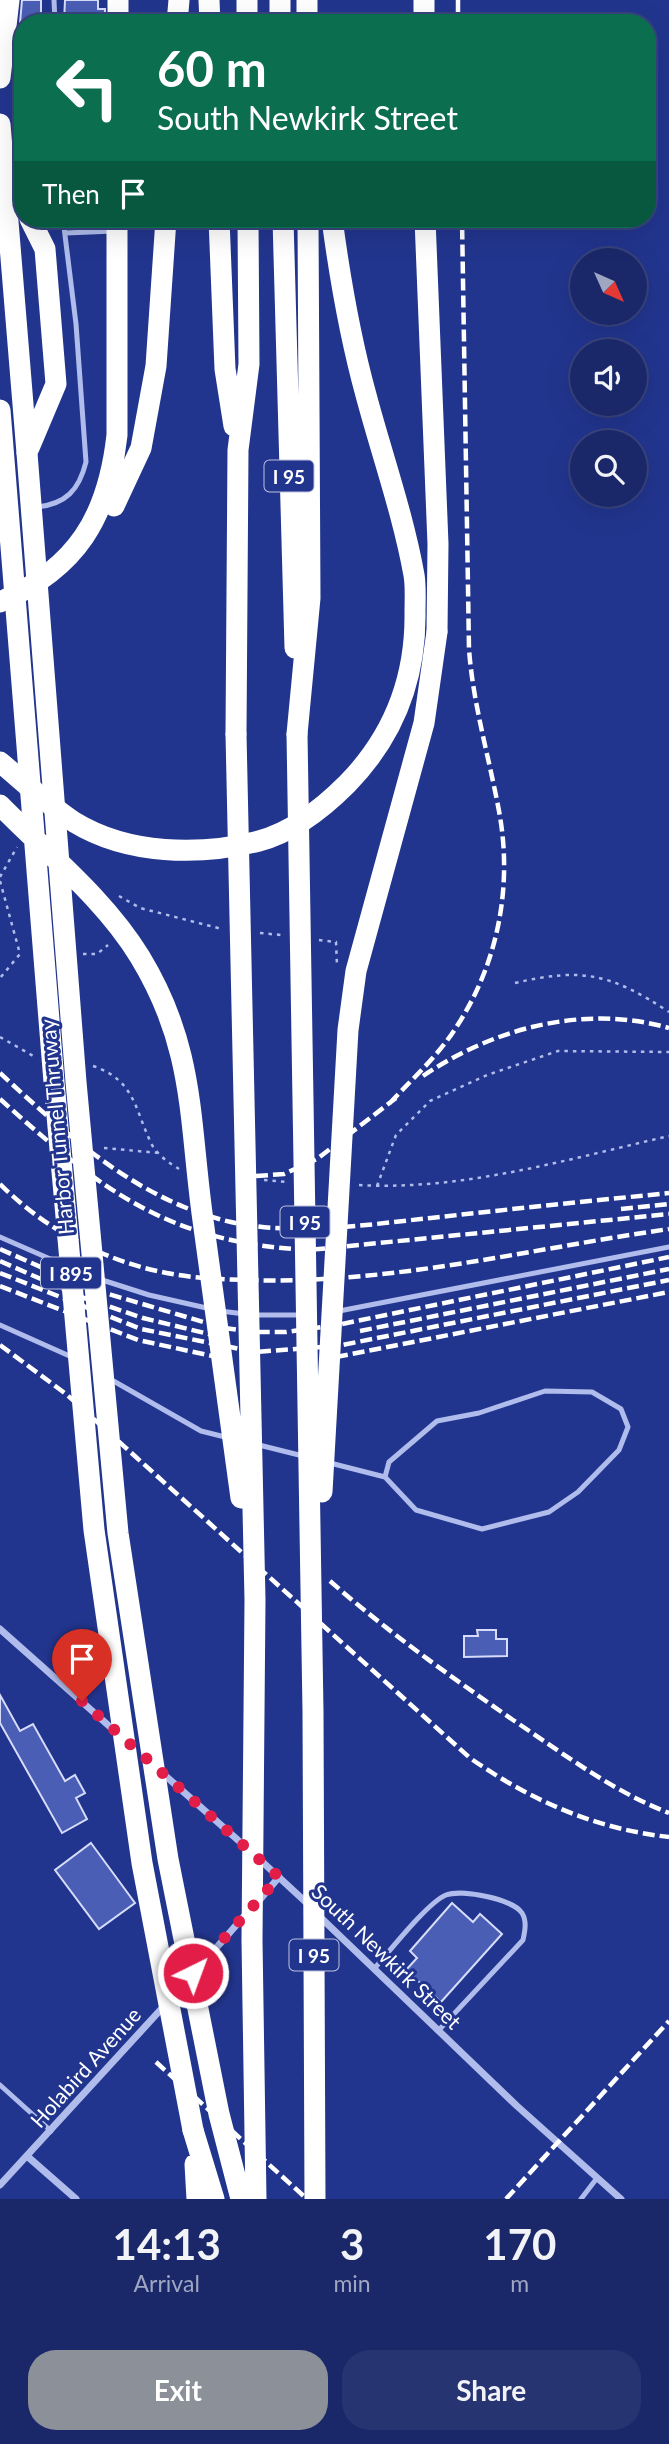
<!DOCTYPE html>
<style>
:root{--surface:#1a286a;--page:#273472;--text:#f1f3f6;--muted:#9fa6c1;--line:#38447e;--accent:#8c9099}
body{margin:0;font-family:Lato,sans-serif;background:var(--page);color:var(--text);height:100vh;display:flex;flex-direction:column;font-size:26px;white-space:nowrap}
*{box-sizing:border-box;margin:0}
p{font-size:23px;color:var(--muted)}
.icon{flex:none;width:38px;height:38px;fill:none;stroke:currentColor;stroke-width:2;stroke-linecap:round;stroke-linejoin:round}
.map{position:relative;height:2199px;overflow:hidden}
.panel{display:flex;flex-direction:column;background:var(--surface);flex:1}
.panel>*{flex:none}
.hud{position:absolute;left:14px;top:14px;width:642px;height:214px;border-radius:28px;box-shadow:0 7px 28px #0002,0 0 0 2px var(--line);background:#0b6e4f;color:#fff;overflow:hidden}
.needle{width:46px;rotate:135deg}
.tools{position:absolute;left:570px;top:248px;display:grid;gap:14px}
.tools a{display:grid;place-items:center;width:77px;height:77px;border-radius:50%;background:var(--surface);box-shadow:0 7px 28px #0002,0 0 0 2px var(--line);font-size:35px}
.pin{position:absolute;display:grid;place-items:center;width:60px;height:60px;color:#fff;margin:-72px -30px;border-radius:50% 50% 50% 0;rotate:-45deg;box-shadow:0 0 7px #0007}
.pin .icon{rotate:45deg}
.me{position:absolute;width:77px;margin:-38px;rotate:42deg;stroke-linejoin:round;filter:drop-shadow(0 0 5px #0008)}
.turn{display:flex;align-items:center;gap:24px;height:147px;padding:0 28px;font-size:32px}
.turn .icon{width:91px;height:91px;stroke-width:2.5}
.turn b{display:block;font-size:49px;line-height:60px}
.then{display:flex;align-items:center;height:66px;padding:0 28px;background:#0003;gap:14px;font-size:26px}
.eta{display:flex;justify-content:space-evenly;align-items:center;height:119px;text-align:center}
.eta b{font-size:42px;font-weight:700;line-height:49px}
.primary-button{display:flex;gap:14px;margin-top:auto;padding:14px 28px}
.primary-button a{flex:1;height:80px;border-radius:28px;background:var(--accent);color:#fff;font-size:28px;font-weight:700;line-height:80px;text-align:center}
.primary-button a+a{background:var(--page);color:var(--text)}
.map>svg:first-child{display:block}
</style>
<div class="map">
<svg width="669" height="2199" viewBox="0 0 669 2199">
<rect width="100%" height="100%" fill="#22358e"/>
<path fill="#4a5eb5" stroke="#d6dcf9" stroke-width="2" d="M22 0H41V23H20Z
M65 0H98V9H105V23H64Z
M477 1630H496V1639H507V1656L464 1657V1636H478Z
M0 1695 20 1731 33 1724 65 1781 75 1775 85 1793 76 1798 87 1819 62 1833 0 1723Z
M91 1843 135 1903 99 1929 55 1870Z
M452 1903 473 1922 480 1914 502 1934 441 2002 406 1970 417 1958 410 1951Z"/>
<g fill="none" stroke-linecap="round" stroke-linejoin="round">
<path stroke="#b0bcec" stroke-width="2.5" stroke-dasharray="3.5 5" stroke-linecap="butt" d="M0 877 17 847
M0 881 20 954 0 978
M119 896 140 908 222 929
M260 933 281 935
M319 940 336 942 337 966
M83 954H97L108 945
M515 983C583 967 611 974 669 1012
M0 1037 35 1057
M93 1066C135 1080 135 1110 151 1143 156 1154 169 1163 179 1169
M104 1148 159 1153
M264 1180 286 1182
M359 1185C462 1191 569 1159 669 1136
M377 1186 396 1135 430 1101 487 1075 558 1051 669 1052"/>
<path stroke="#b0bcec" stroke-width="5" d="M54 0 55 23
M66 233 114 231
M37 507C66 504 79 490 86 462L76 324 63 219
M0 1237 64 1265
M99 1279 149 1295 211 1309
M220 1311 245 1314
M339 1311 669 1247
M255 1315H301
M0 1325 74 1358
M110 1379 201 1431 229 1438
M255 1444 303 1456
M330 1463 385 1477 416 1510 482 1529 549 1512 578 1492 619 1450 628 1427 621 1409 592 1392 545 1391 479 1413 437 1421 389 1462 385 1477
M374 1969C389 1952 428 1902 446 1895 462 1889 513 1899 522 1913 527 1921 525 1931 523 1940L438 2031
M0 2085 51 2131
M581 2199 597 2178"/>
<path stroke="#b0bcec" stroke-width="7" d="M0 1629 117 1733
M160 1771 248 1849
M257 1857 310 1906
M257 1903 279 1877
M318 1915 517 2106 621 2199
M196 1971 246 1914
M27 2156 76 2199
M0 2185 164 2006"/>
<path stroke="#fff" stroke-width="21" d="M118 0V23
M209 0 210 23
M247 0V23
M280 0V23
M424 0V23
M177 23 179 0
M307 23V0
M0 78 9 0
M0 124 27 453
M219 219 225 369 234 426
M283 219 295 648
M425 219 438 544 437 632
M29 448 56 384 45 249 30 219
M114 506 141 448 156 366 166 219
M0 602C77 568 108 517 117 435V219
M236 734 238 450 249 364 248 219
M297 734 310 598 308 219
M0 762C24 782 48 805 74 822 128 855 200 856 259 841 293 832 323 808 347 784 394 736 416 678 415 612 415 600 416 586 414 575 403 514 382 455 366 395 350 337 340 279 332 219
M193 2130 214 2199
M195 2164 197 2199"/>
<path stroke="#fff" stroke-width="4.5" stroke-dasharray="12 5" stroke-linecap="butt" d="M458 0V23
M0 1073C65 1133 132 1195 219 1219 288 1238 361 1225 431 1218 510 1209 590 1201 669 1193
M423 1076C494 1028 584 1004 669 1028
M0 1099C101 1190 168 1243 309 1250L669 1214
M390 1103C413 1078 439 1055 457 1026 498 963 513 886 499 811 489 757 473 704 469 649L462 219
M256 1176 284 1174 317 1159 396 1098
M0 1184C43 1227 101 1260 162 1272 189 1278 218 1279 246 1280 389 1285 529 1249 669 1229
M621 1209 669 1204
M0 1249 88 1288 224 1328 254 1332H286L337 1325 669 1257
M0 1261 84 1298 143 1318 221 1337
M0 1273 141 1329 255 1352 337 1346 669 1280
M0 1286 138 1340 217 1357
M360 1331 669 1269
M0 1345 66 1394 470 1758C530 1800 595 1829 669 1837
M336 1357 669 1292
M330 1581C388 1632 450 1676 513 1720 564 1754 612 1791 669 1813
M156 2062 307 2199
M506 2199 669 2021"/>
<path stroke="#fff" stroke-width="21" d="M0 410 54 1082 94 1530 142 1863 193 2130
M27 453 76 1082 118 1533 168 1859 219 2114 241 2199
M236 734 255 1600 252 1940 256 2199
M297 734 313 1711 315 2199
M0 805C47 853 105 899 140 957 194 1046 189 1115 202 1213 215 1308 228 1403 241 1498
M322 1492 348 1030 356 971 424 723 437 632"/>
</g>
<g fill="none" stroke-linecap="round" stroke-linejoin="round">
<path stroke="#e11d48" stroke-width="12" stroke-dasharray="0 21.6" d="M82 1701 279 1877 193 1973"/>
</g>
<g text-anchor="middle" dominant-baseline="central" stroke-width="6" stroke-linejoin="round" paint-order="stroke">
<g fill="#22358e" stroke="#bdc2dd" stroke-width="2">
<rect x="264.5" y="460.5" width="49" height="31" rx="5"/>
<rect x="280.5" y="1206.5" width="49" height="31" rx="5"/>
<rect x="41" y="1257.5" width="60" height="31" rx="5"/>
<rect x="289.5" y="1939.5" width="49" height="31" rx="5"/>
</g>
<g font-size="19" font-weight="bold" fill="#fff">
<text x="289" y="476">I 95</text>
<text x="305" y="1222">I 95</text>
<text x="71" y="1273">I 895</text>
<text x="314" y="1955">I 95</text>
</g>
<g font-size="21" fill="#fff" stroke="#22358e">
<text transform="translate(56 1127) rotate(-95)">Harbor Tunnel Thruway</text>
<text transform="translate(387 1956) rotate(44)">South Newkirk Street</text>
<text transform="translate(85 2067) rotate(-48)">Holabird Avenue</text>
</g>
</g>
</svg>
<div class="tools">
<a><svg class="needle" viewBox="-14 -14 28 28"><path d="M0-13l5 13h-10z" fill="#e53935"/><path d="M0 13l5-13h-10z" fill="#9fa6c1"/></svg></a>
<a><svg class="icon" aria-label="sound" viewBox="0 0 24 24"><path d="M4 9h4l5-4v14l-5-4H4zM17 9q2 3 0 6"/></svg></a>
<a><svg class="icon" aria-label="search" viewBox="0 0 24 24"><circle cx="10" cy="10" r="6"/><path d="M15 15l6 6"/></svg></a>
</div>
<div class="pin" style="left:82px;top:1701px;background:#d93025"><svg class="icon" aria-label="arrive" viewBox="0 0 24 24"><path d="M6 21V4h12l-3 4 3 4H6"/></svg></div>
<svg class="me" style="left:193px;top:1973px" viewBox="-20 -20 40 40"><circle r="17" fill="#e11d48" stroke="#fff" stroke-width="3"/><path d="M0-11L8 9 0 5-8 9z" fill="#fff"/></svg>
<div class="hud">
<div class="turn"><svg class="icon" aria-label="left" viewBox="0 0 24 24"><path d="M17 20v-9H6M10 6l-5 5 5 5"/></svg><div><b>60 m</b>South Newkirk Street</div></div>
<div class="then">Then<svg class="icon" aria-label="arrive" viewBox="0 0 24 24"><path d="M6 21V4h12l-3 4 3 4H6"/></svg></div>
</div>
</div>
<section class="panel">
<div class="eta">
<div><b>14:13</b><p>Arrival</p></div>
<div><b>3</b><p>min</p></div>
<div><b>170</b><p>m</p></div>
</div>
<div class="primary-button"><a>Exit</a><a>Share</a></div>
</section>
